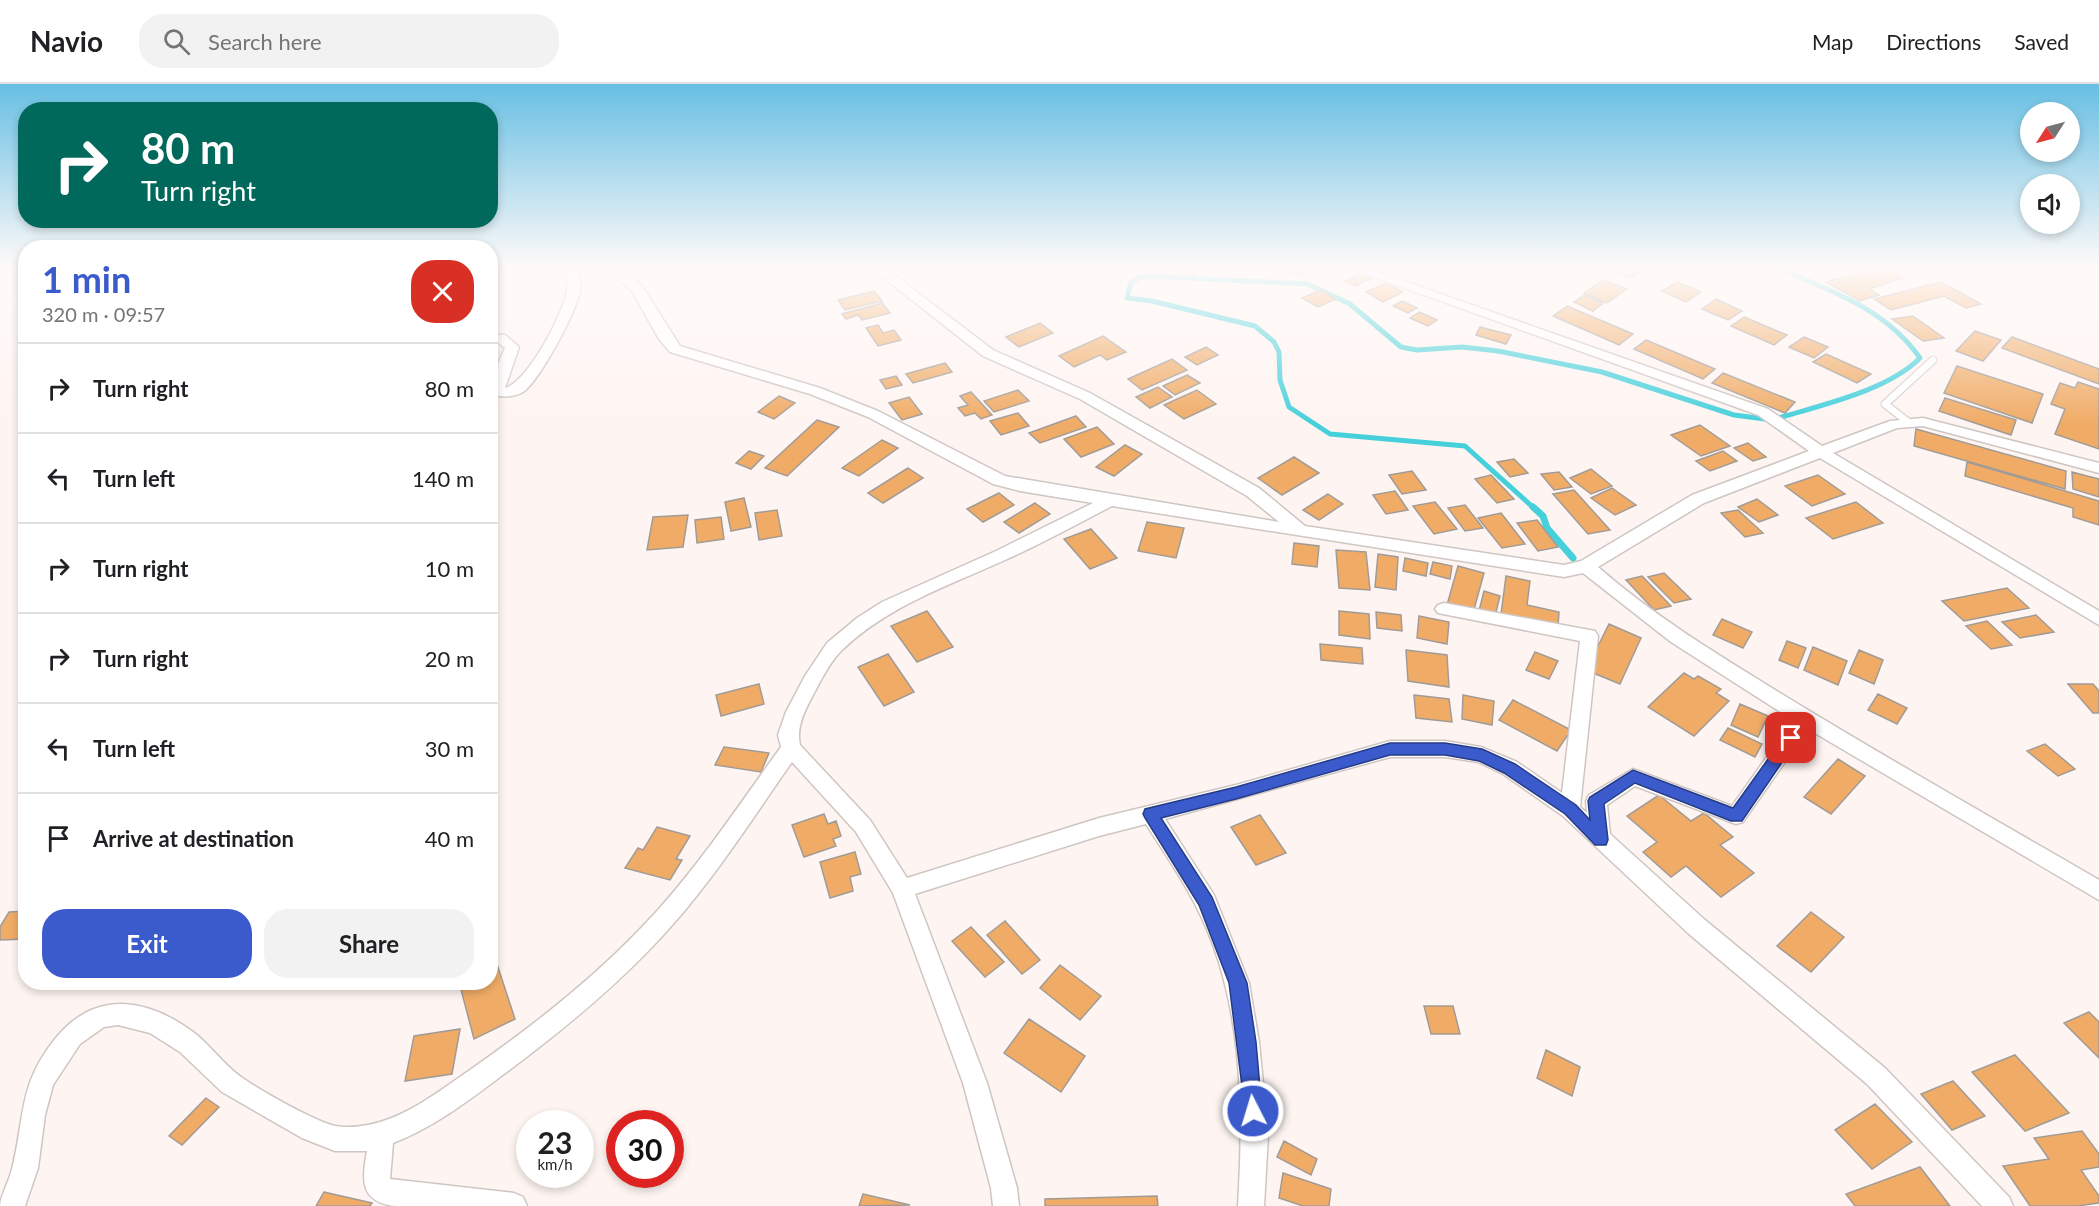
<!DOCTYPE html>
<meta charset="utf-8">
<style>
:root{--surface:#fff;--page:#f2f2f2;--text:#202124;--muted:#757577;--line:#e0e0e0;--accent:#3b5bcd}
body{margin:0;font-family:Lato,sans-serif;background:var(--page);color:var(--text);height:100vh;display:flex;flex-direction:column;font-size:22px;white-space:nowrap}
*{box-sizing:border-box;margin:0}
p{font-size:20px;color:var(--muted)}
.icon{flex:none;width:33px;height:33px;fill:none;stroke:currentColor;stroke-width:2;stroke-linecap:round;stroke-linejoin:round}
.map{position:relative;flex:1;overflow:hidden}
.panel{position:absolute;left:18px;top:156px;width:480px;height:750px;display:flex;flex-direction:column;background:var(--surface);border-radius:24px;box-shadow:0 3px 9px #0003}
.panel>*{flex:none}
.hud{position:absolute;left:18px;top:18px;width:480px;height:126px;border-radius:24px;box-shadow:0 3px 9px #0003;background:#00695c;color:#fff;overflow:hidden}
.needle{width:39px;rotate:234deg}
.fabs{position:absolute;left:2020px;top:18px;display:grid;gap:12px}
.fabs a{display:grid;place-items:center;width:60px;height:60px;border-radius:50%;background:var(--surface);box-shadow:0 3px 9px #0003;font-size:30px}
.speed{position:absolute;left:516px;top:1026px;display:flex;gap:12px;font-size:30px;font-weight:700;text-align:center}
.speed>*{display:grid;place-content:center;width:78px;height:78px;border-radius:50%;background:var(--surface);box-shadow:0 3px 9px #0003;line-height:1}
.speed small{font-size:15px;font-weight:400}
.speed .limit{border:9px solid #d22;background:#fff;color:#111}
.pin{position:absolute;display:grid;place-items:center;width:51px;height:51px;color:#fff;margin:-26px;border-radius:12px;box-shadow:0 3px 9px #0006}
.me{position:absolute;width:66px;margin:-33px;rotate:355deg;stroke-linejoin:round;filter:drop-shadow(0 0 4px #0008)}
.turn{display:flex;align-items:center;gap:21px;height:126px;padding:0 24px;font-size:27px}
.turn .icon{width:78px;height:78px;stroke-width:2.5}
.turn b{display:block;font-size:42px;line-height:51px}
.round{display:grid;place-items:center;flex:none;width:63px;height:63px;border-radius:24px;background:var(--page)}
.headline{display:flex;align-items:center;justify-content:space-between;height:102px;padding:0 24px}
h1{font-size:36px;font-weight:700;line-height:45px;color:var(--accent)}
.action{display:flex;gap:12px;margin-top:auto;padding:12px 24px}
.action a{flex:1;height:69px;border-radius:24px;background:var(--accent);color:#fff;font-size:24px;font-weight:700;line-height:69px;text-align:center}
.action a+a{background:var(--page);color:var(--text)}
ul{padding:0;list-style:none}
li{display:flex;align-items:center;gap:18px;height:90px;padding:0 24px;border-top:2px solid var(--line)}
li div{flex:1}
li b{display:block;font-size:22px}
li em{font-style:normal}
header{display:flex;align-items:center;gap:36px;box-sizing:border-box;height:84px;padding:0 30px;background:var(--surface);border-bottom:2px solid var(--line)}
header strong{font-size:28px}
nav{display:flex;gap:33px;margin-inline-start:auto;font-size:21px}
.search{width:420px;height:54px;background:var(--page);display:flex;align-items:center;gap:15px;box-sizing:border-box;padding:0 21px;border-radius:24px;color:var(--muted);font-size:22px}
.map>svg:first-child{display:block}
</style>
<header>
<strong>Navio</strong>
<div class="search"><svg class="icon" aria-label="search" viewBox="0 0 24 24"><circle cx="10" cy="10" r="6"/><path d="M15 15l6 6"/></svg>Search here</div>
<nav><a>Map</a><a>Directions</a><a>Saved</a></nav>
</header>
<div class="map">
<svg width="2099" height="1122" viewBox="0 0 2099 1122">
<rect width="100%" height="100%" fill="#fef5f2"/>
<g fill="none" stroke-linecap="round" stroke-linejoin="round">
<path stroke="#45d0db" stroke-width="5" d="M1775 183C1829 206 1885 224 1920 274 1888 306 1825 320 1782 333
M1535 425 1465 362 1330 350 1289 323 1280 296 1279 268 1274 258 1255 242 1152 217 1127 214 1131 198 1140 193 1151 192 1308 200 1350 220 1401 263 1417 266 1462 263 1498 267 1602 288 1734 331 1765 335"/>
<path stroke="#45d0db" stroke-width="7" d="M1533 423 1543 432 1547 444 1573 474"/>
</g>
<path fill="#f0ac67" stroke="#a19b96" stroke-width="1.5" d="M1177 183H1203L1194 191 1175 185Z
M1277 183H1295L1306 188 1299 192Z
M1623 183H1637L1644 186 1631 194 1616 188Z
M1882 183 1903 194 1869 205 1879 211 1860 217 1826 198Z
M1361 189 1372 194 1355 202 1345 197Z
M1603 196 1627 205 1607 219 1584 209Z
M1677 198 1701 208 1686 218 1662 207Z
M1941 198 1981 220 1966 224 1944 212 1891 226 1874 215Z
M1386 199 1403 208 1383 218 1366 208Z
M1320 206 1336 215 1318 223 1302 214Z
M874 207 882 217 845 226 838 216Z
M1584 211 1603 219 1593 227 1574 218Z
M1716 215 1742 227 1728 236 1702 225Z
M1402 217 1417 224 1408 229 1393 222Z
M882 219 890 229 862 236 858 231 846 235 842 230Z
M1567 222 1633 250 1619 261 1553 232Z
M1419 228 1437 236 1428 242 1410 234Z
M1913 232 1944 254 1923 257 1892 235Z
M1744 233 1787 251 1774 261 1731 242Z
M1040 239 1053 249 1019 263 1006 253Z
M878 241 883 249 894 246 901 256 878 262 866 244Z
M1480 243 1511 251 1506 260 1476 251Z
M1975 247 2001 256 1983 277 1956 267Z
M1103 252 1126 268 1107 276 1100 271 1074 283 1059 272Z
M1804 253 1828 263 1814 274 1789 263Z
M2012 253 2099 285V300L2002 264Z
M1646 256 1715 285 1703 295 1634 265Z
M1206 263 1218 271 1197 281 1185 273Z
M1826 270 1871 290 1857 299 1813 278Z
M1172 275 1187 286 1142 306 1128 295Z
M945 279 952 288 913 299 906 290Z
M1957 282 2043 310 2032 339 1944 309Z
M1723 289 1795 318 1785 329 1712 299Z
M1187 291 1200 299 1175 311 1163 302Z
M896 292 902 301 886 305 880 296Z
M2078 298 2099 305V365L2055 350 2065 325 2051 320 2060 299 2075 304Z
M1158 303 1172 313 1150 324 1136 313Z
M1018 306 1029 317 994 328 984 317Z
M1197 306 1216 320 1184 335 1164 321Z
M971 308 992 331 981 335 975 329 965 332 958 324 968 321 960 312Z
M779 312 795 319 774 335 758 328Z
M909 313 922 330 902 336 889 319Z
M1945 314 2016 336 2011 351 1939 327Z
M1018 329 1029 342 1001 351 990 337Z
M1076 332 1086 343 1040 359 1029 349Z
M817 336 839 343 787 392 765 384Z
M1700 341 1730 362 1701 372 1671 351Z
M1097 343 1114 360 1081 373 1064 355Z
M1916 345 2066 387 2065 405 1914 362Z
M882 356 898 364 859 392 842 384Z
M1748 359 1766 373 1753 377 1734 364Z
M1125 361 1142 370 1114 392 1096 383Z
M749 367 764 372 751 385 736 379Z
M1723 367 1737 377 1710 387 1696 377Z
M1294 373 1319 389 1282 411 1258 394Z
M1514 375 1528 389 1510 393 1497 378Z
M1967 378 2099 417V441L2073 433V424L1965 392Z
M908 384 923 394 883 419 868 409Z
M1591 385 1612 402 1591 410 1570 394Z
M1412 387 1426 406 1402 410 1389 391Z
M1559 388 1572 403 1554 406 1541 390Z
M2072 388 2099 395V413L2073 405Z
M1491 391 1514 415 1497 419 1475 395Z
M1818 391 1845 410 1812 422 1785 402Z
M1612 404 1636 421 1615 431 1591 414Z
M1574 406 1610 446 1588 450 1553 410Z
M1395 407 1408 426 1386 430 1373 411Z
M999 409 1014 421 983 438 967 425Z
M1328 410 1343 420 1319 436 1303 426Z
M744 414 751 443 731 447 725 418Z
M1757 415 1778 431 1759 438 1738 423Z
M1435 418 1457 445 1434 450 1413 422Z
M1856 418 1883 439 1833 455 1806 434Z
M1035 419 1050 430 1019 449 1004 438Z
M1465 421 1483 444 1465 447 1448 424Z
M777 426 782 452 759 456 755 429Z
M1738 426 1763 449 1745 453 1721 429Z
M1501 429 1525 460 1502 464 1478 434Z
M688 431 683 463 647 466 653 433Z
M721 433 724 455 697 459 695 436Z
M1537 436 1558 463 1538 467 1517 439Z
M1147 438 1184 444 1176 474 1138 467Z
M1091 445 1117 474 1090 485 1064 455Z
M1294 459 1319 462 1317 483 1292 480Z
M1336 466 1366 468 1370 506 1339 504Z
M1378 470 1398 473 1396 506 1375 503Z
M1405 474 1428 479 1426 492 1403 487Z
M1433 478 1452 482 1450 495 1430 490Z
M1458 482 1484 489 1473 529 1447 521Z
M1664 489 1691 515 1674 519 1648 493Z
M1506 492 1530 497 1527 521 1559 528 1558 543 1501 530Z
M1642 492 1671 522 1654 526 1626 496Z
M2007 504 2029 524 1964 537 1942 517Z
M1484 507 1500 512 1495 532 1479 527Z
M927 527 953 563 917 578 891 542Z
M1339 527 1369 530 1370 555 1339 551Z
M1376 528 1401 531 1402 547 1377 544Z
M2036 531 2054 548 2020 554 2002 538Z
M1419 532 1449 538 1447 560 1417 554Z
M1722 535 1752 548 1743 564 1713 551Z
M1987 537 2012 561 1991 565 1966 542Z
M1609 540 1641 554 1620 600 1586 586Z
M1787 557 1806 564 1798 584 1779 576Z
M1320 560 1362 564 1363 580 1321 576Z
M1813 563 1847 577 1838 601 1804 586Z
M1406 566 1447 571 1449 603 1408 597Z
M1859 566 1883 576 1874 600 1849 589Z
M1535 568 1558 577 1549 595 1526 586Z
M888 570 914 608 884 622 858 583Z
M1684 589 1694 595 1698 592 1721 605 1716 609 1729 617 1694 652 1648 623Z
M759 600 764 620 721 632 716 611Z
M2068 600H2093L2099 607V629H2093Z
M1878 610 1907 624 1897 640 1868 626Z
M1414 611 1449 615 1452 638 1416 634Z
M1463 611 1494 617 1492 641 1462 635Z
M1513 616 1571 646 1557 667 1499 636Z
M1740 620 1768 632 1758 653 1731 641Z
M1728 644 1762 660 1755 673 1720 656Z
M2045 660 2075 685 2058 692 2027 667Z
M724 663 769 669 761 688 715 681Z
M1838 675 1865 692 1831 730 1804 713Z
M1659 711 1691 737 1704 729 1733 753 1720 761 1754 789 1721 813 1686 782 1671 793 1643 768 1657 758 1627 732Z
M824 730 828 740 836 737 841 752 833 755 836 762 804 773 792 741Z
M1260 731 1286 769 1256 781 1231 743Z
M657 743 690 752 676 775 682 776 670 796 625 784 638 764 643 766Z
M855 768 861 790 850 793 853 807 830 814 820 778Z
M26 827V855L0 856V843L9 828Z
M1811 828 1844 853 1811 888 1777 862Z
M1005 837 1040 876 1022 890 987 851Z
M971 843 1004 878 985 893 952 857Z
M496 877 515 935 474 955 459 898H490V879Z
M1060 881 1101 912 1080 936 1040 904Z
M1424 922H1453L1460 950H1431Z
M2089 928 2099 938V974L2064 939Z
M1029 935 1085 972 1061 1008 1004 969Z
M460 945 452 990 405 997 414 952Z
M1546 966 1580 983 1572 1012 1537 994Z
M2015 971 2069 1029 2025 1047 1972 988Z
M1953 997 1985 1032 1952 1046 1921 1010Z
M206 1014 219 1023 182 1061 169 1052Z
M1875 1020 1912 1058 1872 1085 1835 1046Z
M2082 1047 2099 1070V1083L2081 1086 2099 1112V1119L2077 1122H2030L2003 1082 2049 1075 2034 1054Z
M1284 1057 1317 1075 1311 1091 1277 1073Z
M1920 1083 1950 1122H1855L1846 1110Z
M1283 1089 1331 1105 1329 1122H1303L1279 1114Z
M324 1108 372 1119 370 1122H316Z
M863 1110 910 1121 859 1122Z
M1157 1112 1158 1122H1045V1115Z"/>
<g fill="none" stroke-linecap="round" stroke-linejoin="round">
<g stroke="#cfc6c3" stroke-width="9">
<path id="service" d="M1908 338 1885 320 1933 276"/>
</g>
<g stroke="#cfc6c3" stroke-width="3">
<path id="minor" d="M565 183H577C578 190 581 199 580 206 578 225 539 298 523 308 515 313 500 314 492 310L493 291 505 264 497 258 490 259V251H505L519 263 505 304C527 299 564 229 567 206 568 200 566 190 565 183Z
M605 183H618L642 202 680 262 820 304 878 327 1005 392 1279 438 1247 412 1080 315 983 272 870 183H884L993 266 1090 309 1259 404 1305 442 1564 481 1581 477 1692 411 1809 367 1758 331 1346 183H1364L1768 325 1822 362 1890 337 1923 334 2099 379V389L1923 342 1897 344 1833 369 2099 527V541L1820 374 1704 419 1598 483C1655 533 1720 572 1785 612 1888 675 1994 735 2099 796V816L1808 645 1743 738 1736 740 1635 702 1607 721 1610 750 1705 836 1885 984 2009 1113 2013 1122H1982L1867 1000 1689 850 1563 732 1503 690 1478 678 1445 673H1390L1165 735 1214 811 1249 899 1259 958 1268 1051 1264 1122H1238C1244 1022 1243 913 1196 822 1182 794 1163 767 1146 740L1099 752 915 810 987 999 1017 1104 1019 1122H993L991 1104 963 999 893 809 856 748 792 678C754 732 718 789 674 839 625 895 567 943 508 987 472 1014 435 1043 393 1059L390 1095 514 1109 523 1113 527 1122H396C359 1118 362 1096 367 1067H335L302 1054 222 1008 180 968 150 949 118 941 104 943 80 960 53 1001 45 1031 38 1084 25 1122H0C1 1110 9 1098 12 1085 25 1033 18 1001 55 955 96 904 149 914 197 951 211 963 222 978 237 990 255 1004 314 1037 335 1042 346 1044 357 1043 368 1041 406 1034 439 1007 470 986 537 939 602 888 657 827 703 776 741 718 781 663L778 651 786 628 805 592 827 559 857 534 882 518 996 467 1093 419 1020 407 993 400 868 333 810 310 670 268 659 255 632 207ZM1112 422 1564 493 1583 489 1671 558 1793 636 1732 722 1633 685 1589 711 1586 717 1587 729 1580 723 1598 552 1595 547 1444 519 1438 521 1435 525 1438 529 1580 557 1562 709 1517 678 1481 663 1445 657H1390L1236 701 1099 734 907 794 870 736 800 661C796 644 804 628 812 613 820 598 829 579 841 567 887 522 948 502 1005 476 1041 460 1077 440 1112 422Z"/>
</g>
<use href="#service" stroke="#fff" stroke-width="7"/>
<use href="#minor" fill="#fff" fill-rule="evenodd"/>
</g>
<linearGradient id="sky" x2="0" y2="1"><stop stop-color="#67bfe3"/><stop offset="0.54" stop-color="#fffaf9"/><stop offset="1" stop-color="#fffaf9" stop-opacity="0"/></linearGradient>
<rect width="2099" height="340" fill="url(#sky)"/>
<path fill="#3b5bcd" stroke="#263b85" stroke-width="1.5" d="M1791 648 1796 650 1799 654 1796 658 1742 737H1731L1635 699 1604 720 1608 756 1606 761H1595L1565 730 1504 689 1479 677 1445 671H1390L1236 715 1161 734 1212 813 1247 899 1256 958 1262 1027 1260 1034 1253 1037 1246 1034 1229 899 1199 821 1145 734 1143 730 1145 725 1236 703 1390 659H1445L1482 665 1515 680 1576 721 1590 736 1588 717 1590 713 1633 686 1733 724 1786 650Z"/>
</svg>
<div class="fabs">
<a><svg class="needle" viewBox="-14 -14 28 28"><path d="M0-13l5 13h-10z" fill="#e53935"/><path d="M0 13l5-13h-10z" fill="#757577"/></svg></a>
<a><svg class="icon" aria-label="sound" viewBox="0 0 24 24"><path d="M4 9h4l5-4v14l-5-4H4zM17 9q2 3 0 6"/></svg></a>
</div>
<div class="speed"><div>23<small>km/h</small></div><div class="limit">30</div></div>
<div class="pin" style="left:1791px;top:654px;background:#d93025"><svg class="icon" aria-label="arrive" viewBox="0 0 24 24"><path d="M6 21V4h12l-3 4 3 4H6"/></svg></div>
<svg class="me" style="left:1253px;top:1027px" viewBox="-20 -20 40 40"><circle r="17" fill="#3b5bcd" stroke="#fff" stroke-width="3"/><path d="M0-11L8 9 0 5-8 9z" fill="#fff"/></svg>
<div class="hud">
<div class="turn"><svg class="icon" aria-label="right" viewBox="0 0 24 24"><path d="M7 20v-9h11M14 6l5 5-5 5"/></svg><div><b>80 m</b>Turn right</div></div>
</div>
<section class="panel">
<div class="headline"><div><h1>1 min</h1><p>320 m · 09:57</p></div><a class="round" style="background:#d93025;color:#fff"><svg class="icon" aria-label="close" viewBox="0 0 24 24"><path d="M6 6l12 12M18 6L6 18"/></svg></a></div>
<ul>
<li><svg class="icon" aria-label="right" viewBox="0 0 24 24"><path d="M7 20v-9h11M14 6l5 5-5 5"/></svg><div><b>Turn right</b></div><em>80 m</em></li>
<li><svg class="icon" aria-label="left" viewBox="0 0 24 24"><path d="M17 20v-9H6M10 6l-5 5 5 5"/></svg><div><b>Turn left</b></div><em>140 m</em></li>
<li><svg class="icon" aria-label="right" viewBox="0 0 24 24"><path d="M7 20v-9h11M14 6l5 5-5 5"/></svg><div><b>Turn right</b></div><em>10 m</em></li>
<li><svg class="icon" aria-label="right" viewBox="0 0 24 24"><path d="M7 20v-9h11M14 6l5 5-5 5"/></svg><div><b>Turn right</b></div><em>20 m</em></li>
<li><svg class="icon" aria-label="left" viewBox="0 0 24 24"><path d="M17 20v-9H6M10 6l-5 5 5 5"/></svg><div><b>Turn left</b></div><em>30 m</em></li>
<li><svg class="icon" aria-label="arrive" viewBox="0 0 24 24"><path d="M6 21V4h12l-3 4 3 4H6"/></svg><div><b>Arrive at destination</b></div><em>40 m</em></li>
</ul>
<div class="action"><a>Exit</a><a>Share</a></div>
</section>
</div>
